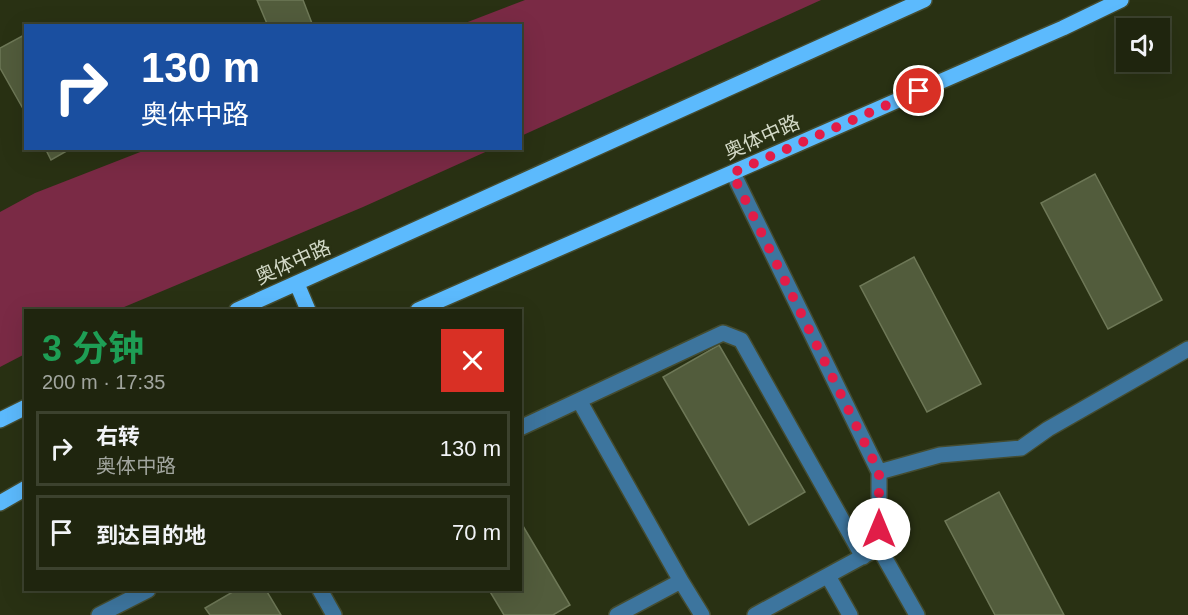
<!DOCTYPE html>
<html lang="zh">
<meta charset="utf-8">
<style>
:root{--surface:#1f250e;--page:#272d17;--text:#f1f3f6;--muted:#a1a59e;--line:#3c422e}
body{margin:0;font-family:Helvetica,"Noto Sans SC",sans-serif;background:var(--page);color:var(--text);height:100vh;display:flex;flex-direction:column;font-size:22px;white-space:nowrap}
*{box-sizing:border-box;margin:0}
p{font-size:20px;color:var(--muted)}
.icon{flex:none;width:33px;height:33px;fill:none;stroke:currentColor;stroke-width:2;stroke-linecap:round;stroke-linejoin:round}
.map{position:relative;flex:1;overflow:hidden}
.side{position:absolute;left:24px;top:309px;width:498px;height:282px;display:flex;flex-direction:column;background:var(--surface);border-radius:0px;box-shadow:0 6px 24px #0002,0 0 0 2px var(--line)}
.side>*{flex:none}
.guide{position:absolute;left:24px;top:24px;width:498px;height:126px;border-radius:0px;box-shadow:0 6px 24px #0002,0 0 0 2px var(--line);background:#1a4fa0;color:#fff;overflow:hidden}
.buttons{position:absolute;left:1116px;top:18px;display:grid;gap:12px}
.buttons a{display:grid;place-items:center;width:54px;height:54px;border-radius:0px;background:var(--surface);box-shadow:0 6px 24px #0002,0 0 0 2px var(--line);font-size:30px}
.pin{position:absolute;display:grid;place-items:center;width:51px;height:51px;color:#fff;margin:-26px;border:3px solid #fff;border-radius:50%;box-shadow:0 2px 6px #0007}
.me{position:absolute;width:66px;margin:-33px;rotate:0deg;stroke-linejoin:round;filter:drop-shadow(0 0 4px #0008)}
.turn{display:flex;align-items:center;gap:21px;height:126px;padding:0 18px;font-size:27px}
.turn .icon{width:78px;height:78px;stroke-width:2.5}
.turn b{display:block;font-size:42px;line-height:51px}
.round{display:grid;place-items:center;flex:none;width:63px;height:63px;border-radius:0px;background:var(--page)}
.summary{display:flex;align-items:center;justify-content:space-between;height:102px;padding:0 18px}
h1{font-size:36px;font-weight:700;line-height:45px;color:#1e9e55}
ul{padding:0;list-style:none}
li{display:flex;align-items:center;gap:18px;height:75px;margin:0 12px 9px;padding:0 6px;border:3px solid var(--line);border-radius:0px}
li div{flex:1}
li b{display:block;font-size:22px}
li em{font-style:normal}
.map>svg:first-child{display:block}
</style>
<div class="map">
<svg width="1188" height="615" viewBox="0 0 1188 615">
<rect width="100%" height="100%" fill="#293113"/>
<path fill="#7a2a45" d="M525 0H821L521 136 520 26 460 25Z
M148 149V148L492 149 363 207 117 310H26L25 354 0 367V212L35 193Z"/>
<path fill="#525c3c" stroke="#6e7857" stroke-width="1.5" d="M257 0H303L313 26H268Z
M26 34V114L0 68V48Z
M45 148H72L51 160Z
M1095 174 1162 300 1108 329 1041 203Z
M914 257 981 384 927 412 860 286Z
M719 345 805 492 749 525 663 377Z
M999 492 1064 615H995L945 521Z
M520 521 570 605 553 615H504L489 590H520Z
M236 590H266L281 615H210L205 608Z"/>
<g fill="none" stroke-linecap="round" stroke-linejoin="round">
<g stroke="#444c30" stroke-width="18">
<path id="minor" d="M733 173 879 472V548L917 615
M580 402 681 581
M520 428 723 333 741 340 863 557
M879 472 940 455 1021 448 1048 429 1188 349
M828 576 850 615
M320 590 334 615
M99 615 148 590
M617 615 681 581 702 615
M755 615 871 552"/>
</g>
<g stroke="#444c30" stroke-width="18">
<path id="major" d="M297 284 308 310
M237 310 924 0
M418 310 1063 28 1121 0
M0 420 26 407
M0 503 26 488"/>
</g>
<use href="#minor" stroke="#3d759e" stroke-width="15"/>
<use href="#major" stroke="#5cbafd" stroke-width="15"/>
</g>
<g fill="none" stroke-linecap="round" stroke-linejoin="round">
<path stroke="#e11d48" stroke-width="10" stroke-dasharray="0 18" d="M879 529V472L732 173 919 91"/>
</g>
<g text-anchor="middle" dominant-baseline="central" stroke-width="4.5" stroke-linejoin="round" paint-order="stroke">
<g font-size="20" fill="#d2d8c6" stroke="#293113">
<text transform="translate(762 137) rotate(-24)">奥体中路</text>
<text transform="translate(293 262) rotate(-24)">奥体中路</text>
</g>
</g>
</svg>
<div class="buttons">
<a><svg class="icon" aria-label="sound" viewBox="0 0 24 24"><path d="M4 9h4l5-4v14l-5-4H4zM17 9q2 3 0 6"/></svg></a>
</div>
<div class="pin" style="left:919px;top:91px;background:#d93025"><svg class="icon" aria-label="arrive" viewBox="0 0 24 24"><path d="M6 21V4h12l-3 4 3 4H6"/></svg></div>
<svg class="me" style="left:879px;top:529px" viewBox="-20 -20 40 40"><circle r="19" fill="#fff"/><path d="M0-13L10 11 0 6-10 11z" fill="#e11d48"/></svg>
<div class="guide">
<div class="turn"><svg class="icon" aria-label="right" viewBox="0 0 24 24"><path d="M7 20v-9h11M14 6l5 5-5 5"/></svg><div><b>130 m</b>奥体中路</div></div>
</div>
<section class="side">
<div class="summary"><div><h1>3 分钟</h1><p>200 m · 17:35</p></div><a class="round" style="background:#d93025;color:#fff"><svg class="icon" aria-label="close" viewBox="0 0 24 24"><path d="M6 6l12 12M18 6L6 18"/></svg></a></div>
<ul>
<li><svg class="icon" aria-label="right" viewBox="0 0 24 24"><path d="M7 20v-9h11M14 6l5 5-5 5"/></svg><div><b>右转</b><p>奥体中路</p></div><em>130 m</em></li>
<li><svg class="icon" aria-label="arrive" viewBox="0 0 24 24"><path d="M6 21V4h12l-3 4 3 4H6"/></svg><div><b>到达目的地</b></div><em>70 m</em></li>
</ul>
</section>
</div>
